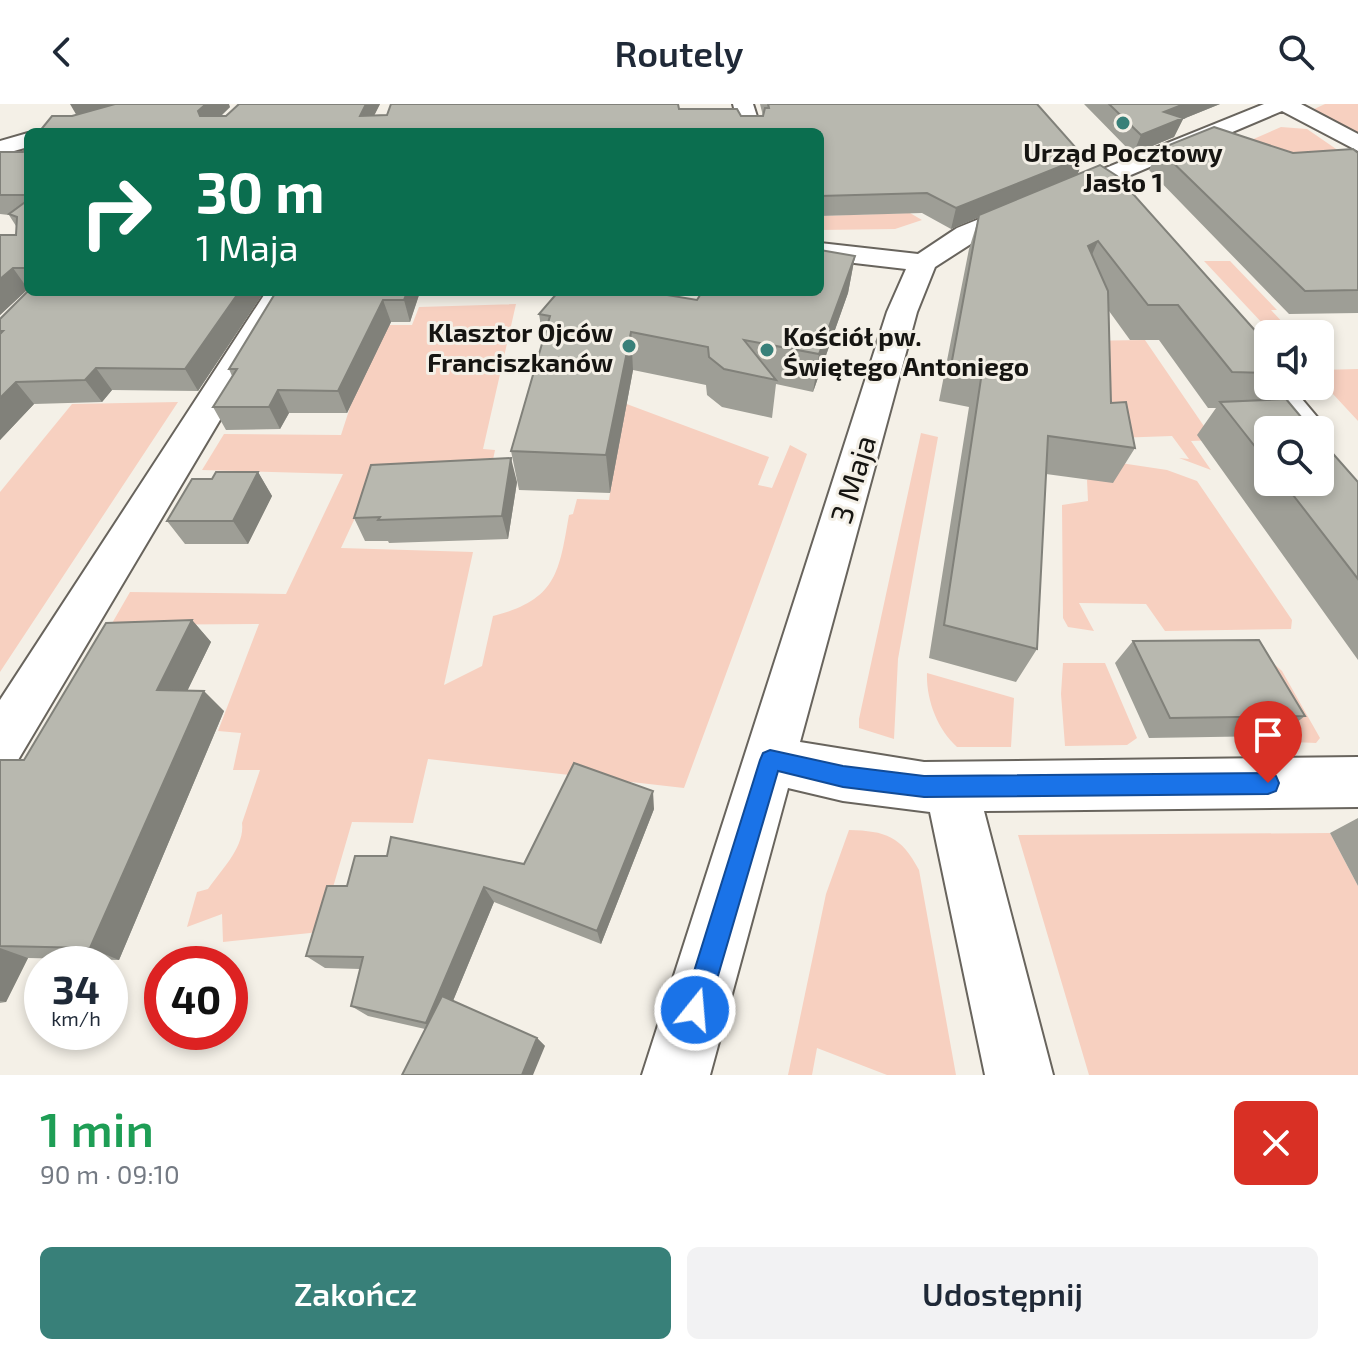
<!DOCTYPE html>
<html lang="pl">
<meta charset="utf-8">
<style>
:root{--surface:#fff;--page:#f2f2f3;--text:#1f2937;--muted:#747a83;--accent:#388079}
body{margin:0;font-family:"Exo 2",sans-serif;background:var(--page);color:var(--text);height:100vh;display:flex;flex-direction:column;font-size:30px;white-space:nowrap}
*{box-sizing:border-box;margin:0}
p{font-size:26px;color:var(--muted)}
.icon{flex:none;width:44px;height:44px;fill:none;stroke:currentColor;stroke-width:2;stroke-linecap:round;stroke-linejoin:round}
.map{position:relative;height:971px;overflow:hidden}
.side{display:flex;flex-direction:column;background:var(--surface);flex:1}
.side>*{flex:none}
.hud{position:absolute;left:24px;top:24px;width:800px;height:168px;border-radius:12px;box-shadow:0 4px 12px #0003;background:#0b6e4f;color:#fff;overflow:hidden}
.fabs{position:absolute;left:1254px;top:216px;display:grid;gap:16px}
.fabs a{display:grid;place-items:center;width:80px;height:80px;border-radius:12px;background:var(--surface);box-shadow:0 4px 12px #0003;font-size:40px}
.speed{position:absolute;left:24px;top:842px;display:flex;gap:16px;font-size:40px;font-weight:700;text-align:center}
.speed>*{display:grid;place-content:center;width:104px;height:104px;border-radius:50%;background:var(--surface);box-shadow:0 4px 12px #0003;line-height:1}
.speed small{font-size:20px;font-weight:400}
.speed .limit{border:12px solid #d22;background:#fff;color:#111}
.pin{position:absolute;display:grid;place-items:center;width:68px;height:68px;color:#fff;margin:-82px -34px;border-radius:50% 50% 50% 0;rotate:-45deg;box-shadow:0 0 8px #0007}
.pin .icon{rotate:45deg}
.me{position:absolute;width:88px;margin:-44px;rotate:17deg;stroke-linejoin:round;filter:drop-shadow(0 0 6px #0008)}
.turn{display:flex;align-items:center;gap:28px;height:168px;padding:0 40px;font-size:36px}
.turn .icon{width:104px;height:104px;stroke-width:2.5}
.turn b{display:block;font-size:56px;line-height:68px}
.round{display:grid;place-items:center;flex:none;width:84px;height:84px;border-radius:12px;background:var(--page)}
.head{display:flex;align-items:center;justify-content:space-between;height:136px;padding:0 40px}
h1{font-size:48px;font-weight:600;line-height:60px;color:#1e9e55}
.primary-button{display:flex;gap:16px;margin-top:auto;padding:16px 40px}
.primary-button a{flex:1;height:92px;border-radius:12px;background:var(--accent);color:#fff;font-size:32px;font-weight:600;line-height:92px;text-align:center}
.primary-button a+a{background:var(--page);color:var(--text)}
header{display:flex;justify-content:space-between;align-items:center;height:104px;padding:0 40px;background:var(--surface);font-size:36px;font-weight:600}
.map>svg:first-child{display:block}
</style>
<header><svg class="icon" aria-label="back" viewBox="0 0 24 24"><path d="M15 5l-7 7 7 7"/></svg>Routely<svg class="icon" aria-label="search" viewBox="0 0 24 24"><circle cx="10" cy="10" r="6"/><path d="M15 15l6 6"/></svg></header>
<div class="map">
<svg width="1358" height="971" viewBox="0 0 1358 971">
<rect width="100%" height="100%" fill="#f4f0e7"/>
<path fill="#f7d0c0" d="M1325 0H1358V36L1312 6Z
M1281 23 1307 25 1358 60 1233 44Z
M910 109 922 116 895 125 820 126V112Z
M1204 157H1230L1277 206H1271L1285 221H1264Z
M516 200 483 345 495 346 490 370 374 373 341 444 473 448 444 581 482 562 493 512C557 496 559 468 569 411L573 410 577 395 609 396 624 299 769 353 758 381 772 384 790 341 807 350 684 684 428 655 413 719 352 718 320 828 223 838 222 810 187 823 197 788 208 785C221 766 245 743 242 719L260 666H233L241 629 218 627 259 520 111 521 130 488 286 490 343 370 202 366 224 330 341 331 354 291 384 221H412L419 203Z
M1145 236 1210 331 1268 334 1191 337 1211 366 1179 354 1189 355 1172 332 1115 334 1076 237Z
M1358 265V317L1320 276V266Z
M178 298 0 568V388L72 300Z
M921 329 938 333 898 555 894 635 859 624V615Z
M1114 358 1167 366 1197 377 1292 516 1291 525 1165 527 1146 500 1079 499 1094 527 1068 523 1063 514 1062 401 1088 397 1087 376Z
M1244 557 1273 559 1282 567 1320 634 1316 639 1293 638 1283 633 1286 632Z
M1063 559H1105L1137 634 1127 641 1065 642 1061 590Z
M927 569 1014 594 1011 643H957C937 625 926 595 927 569Z
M849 726C886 727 901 732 919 766L956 971H887L817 944 812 971H788L826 790Z
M1330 729 1358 782V971H1089L1018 731Z"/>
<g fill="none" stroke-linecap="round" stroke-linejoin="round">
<g stroke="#68645d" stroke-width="4">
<path id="minor" d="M733 0H753L762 28H740Z
M1264 0H1301L1358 30V47L1282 7 977 136 935 163 917 208 800 638 924 658 1358 653V703L984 707 1053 971H985L930 708 843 697 788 684 710 971H642L887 208 906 165 820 155V139L918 150 957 124Z
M28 29V43L0 51V37Z
M266 188H296L18 656 0 663V596Z
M1268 273V282H1291L1328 326 1323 334 1320 335V326H1290L1255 282 1260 275Z"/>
</g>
<use href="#minor" fill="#fff" fill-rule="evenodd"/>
</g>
<path fill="#9e9e96" d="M380 0 374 11 679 5 741 12H763L760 0H1037L1084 53 1077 71 1268 241V282H1283L1273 296 1268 326V378H1358V556L1197 331 1216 304H1208L1159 236H1130L1109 207 1111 299 1135 344 1113 379 1046 370 1037 545 1016 578 929 554 969 303 939 297 969 145 979 113 951 125 922 109 820 112V28L72 12 230 3 221 12Z
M1084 0H1220L1183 15 1174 33 1133 50Z
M28 42V185L0 211V131H16V122L9 111 0 110V48H23Z
M1159 45 1293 49H1358V209L1289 210 1149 66Z
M855 152 848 189 813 288 776 280 772 314 722 303 707 291 706 281 633 266 610 389 519 386 511 347 543 235 539 210 697 196Z
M28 188H264L198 287 112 286 102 298 34 300 0 336V215Z
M276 188H420L410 218H391L347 309H289L280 325 226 326 213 303 232 272 229 265Z
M258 368 272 392 248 440H185L167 417 212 375Z
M517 378 508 435 389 439 388 437H365L354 414Z
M192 516 211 538 187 587 224 607 119 856 28 854 6 898 0 899V656H24Z
M1133 537 1305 612 1279 632 1149 634 1115 559Z
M654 705 601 840 494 798 453 897 537 934 545 942 425 925 368 912 351 902 360 865 325 864 306 852 347 782 524 760Z
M1358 714V782L1330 729Z"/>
<path fill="#81817a" d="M70 0H120L77 12Z
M206 0H229L230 3 206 26 198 7Z
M366 0H380L366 28 360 12Z
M1184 0H1220L1183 15 1174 33 1133 50 1141 31 1164 8Z
M1084 53 1077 72 951 125 956 104Z
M1098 137 1083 171 1088 142Z
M855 152 848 189 813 288 819 250Z
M13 164 28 185 0 211V175Z
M239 188H264L198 287 185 265Z
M407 188H420L410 218 404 196Z
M383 196 391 218 347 309 338 287Z
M631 228 633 266 610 389 606 351Z
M96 264 112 286 102 298 85 276Z
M16 278 34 300 0 336V294Z
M278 286 289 309 280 325 269 303Z
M511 354 517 378 508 435 502 412Z
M258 368 272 392 248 440 233 417Z
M192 516 211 538 178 606 157 586Z
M204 587 224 607 119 856 90 844Z
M653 687 654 705 601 840 597 827Z
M484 783 494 798 440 928 426 919Z
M0 844 28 854 6 898 0 897Z
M537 934 545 942 533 971H522Z"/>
<path fill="#b8b8af" stroke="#81817a" stroke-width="2" d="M115 0H206L198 7 200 12H226L239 0H366L360 12 387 11 391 0H678L679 5H737L741 12H763L765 4H769L768 0H1037L1084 53 956 104 927 89 820 92V28H39L52 12H72Z
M1109 0H1184L1164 8 1183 14 1141 31Z
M1214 23 1293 49 1353 45 1358 49V186L1305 187 1159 45Z
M28 42V91H0V48H23Z
M1100 61 1117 72 1268 241V269L1232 268 1178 201H1148L1098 137 1088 142 1108 187 1111 299 1126 298 1135 344 1048 332 1037 545 944 521 982 268 951 262 979 111Z
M28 96V164H13L0 175V131H16L17 113 9 110Z
M820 146 855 152 819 250 744 236 776 276 724 265 709 253 708 243 631 228 606 351 511 347 550 212 539 210 558 188H649L697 196 702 188H820Z
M28 187V188H239L185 265 96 264 85 276 16 278 0 294V230L3 227H0V215Z
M276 188H407L404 196H383L338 287 278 286 269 303H213L237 265H229Z
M1286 295 1312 326H1268V359L1220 298Z
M1320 335 1358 378V475L1283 378H1320Z
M511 354 502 412 378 416 380 413 354 414 371 361Z
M216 368H258L233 417H167L192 375H212Z
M192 516 157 586 204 587 90 844 0 842V656H24L106 519Z
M1259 536 1305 612 1170 614 1133 537Z
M574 659 653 687 597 827 484 783 426 919 351 902 363 853 306 852 327 782H347L355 752H387L391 733 524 760Z
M442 892 537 934 522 971H402Z"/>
<path fill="#1a73e8" stroke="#114b97" stroke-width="2" d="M770 646 843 662 924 672 1268 669 1276 672 1279 679 1276 687 1268 690 924 693 843 683 778 667 708 906 704 915 695 919 686 915 682 906 760 656 763 649Z"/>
<g fill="#388079" stroke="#f4f0e7" stroke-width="3">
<circle cx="1123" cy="19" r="8"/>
<circle cx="629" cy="242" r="8"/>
<circle cx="767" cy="246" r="8"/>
</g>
<g text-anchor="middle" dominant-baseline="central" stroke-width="6" stroke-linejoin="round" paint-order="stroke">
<g font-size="26" font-weight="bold" fill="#161512" stroke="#f4f0e7">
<text x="1123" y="47">Urząd Pocztowy<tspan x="1123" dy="30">Jasło 1</tspan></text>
<text x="613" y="227" text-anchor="end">Klasztor Ojców<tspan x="613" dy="30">Franciszkanów</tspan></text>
<text x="783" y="231" text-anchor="start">Kościół pw.<tspan x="783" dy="30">Świętego Antoniego</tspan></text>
</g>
<g font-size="30" fill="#161512" stroke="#f4f0e7">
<text transform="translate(852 375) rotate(-73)">3 Maja</text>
</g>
</g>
</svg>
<div class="fabs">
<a><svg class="icon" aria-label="sound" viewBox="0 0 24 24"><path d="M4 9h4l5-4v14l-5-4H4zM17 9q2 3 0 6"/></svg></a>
<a><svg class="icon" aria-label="search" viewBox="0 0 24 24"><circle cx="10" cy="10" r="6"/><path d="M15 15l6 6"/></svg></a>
</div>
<div class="speed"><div>34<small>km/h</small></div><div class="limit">40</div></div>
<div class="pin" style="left:1268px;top:679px;background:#d93025"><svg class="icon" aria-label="arrive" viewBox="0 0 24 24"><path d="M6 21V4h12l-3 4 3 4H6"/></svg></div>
<svg class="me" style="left:695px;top:906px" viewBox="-20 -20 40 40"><circle r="17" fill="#1a73e8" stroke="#fff" stroke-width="3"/><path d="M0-11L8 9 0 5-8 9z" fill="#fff"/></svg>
<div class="hud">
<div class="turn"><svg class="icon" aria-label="right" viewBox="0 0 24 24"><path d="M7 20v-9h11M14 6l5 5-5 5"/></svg><div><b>30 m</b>1 Maja</div></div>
</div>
</div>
<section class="side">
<div class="head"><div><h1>1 min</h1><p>90 m · 09:10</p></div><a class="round" style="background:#d93025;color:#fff"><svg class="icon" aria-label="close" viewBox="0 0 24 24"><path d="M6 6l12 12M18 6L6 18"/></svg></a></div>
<div class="primary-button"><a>Zakończ</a><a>Udostępnij</a></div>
</section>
